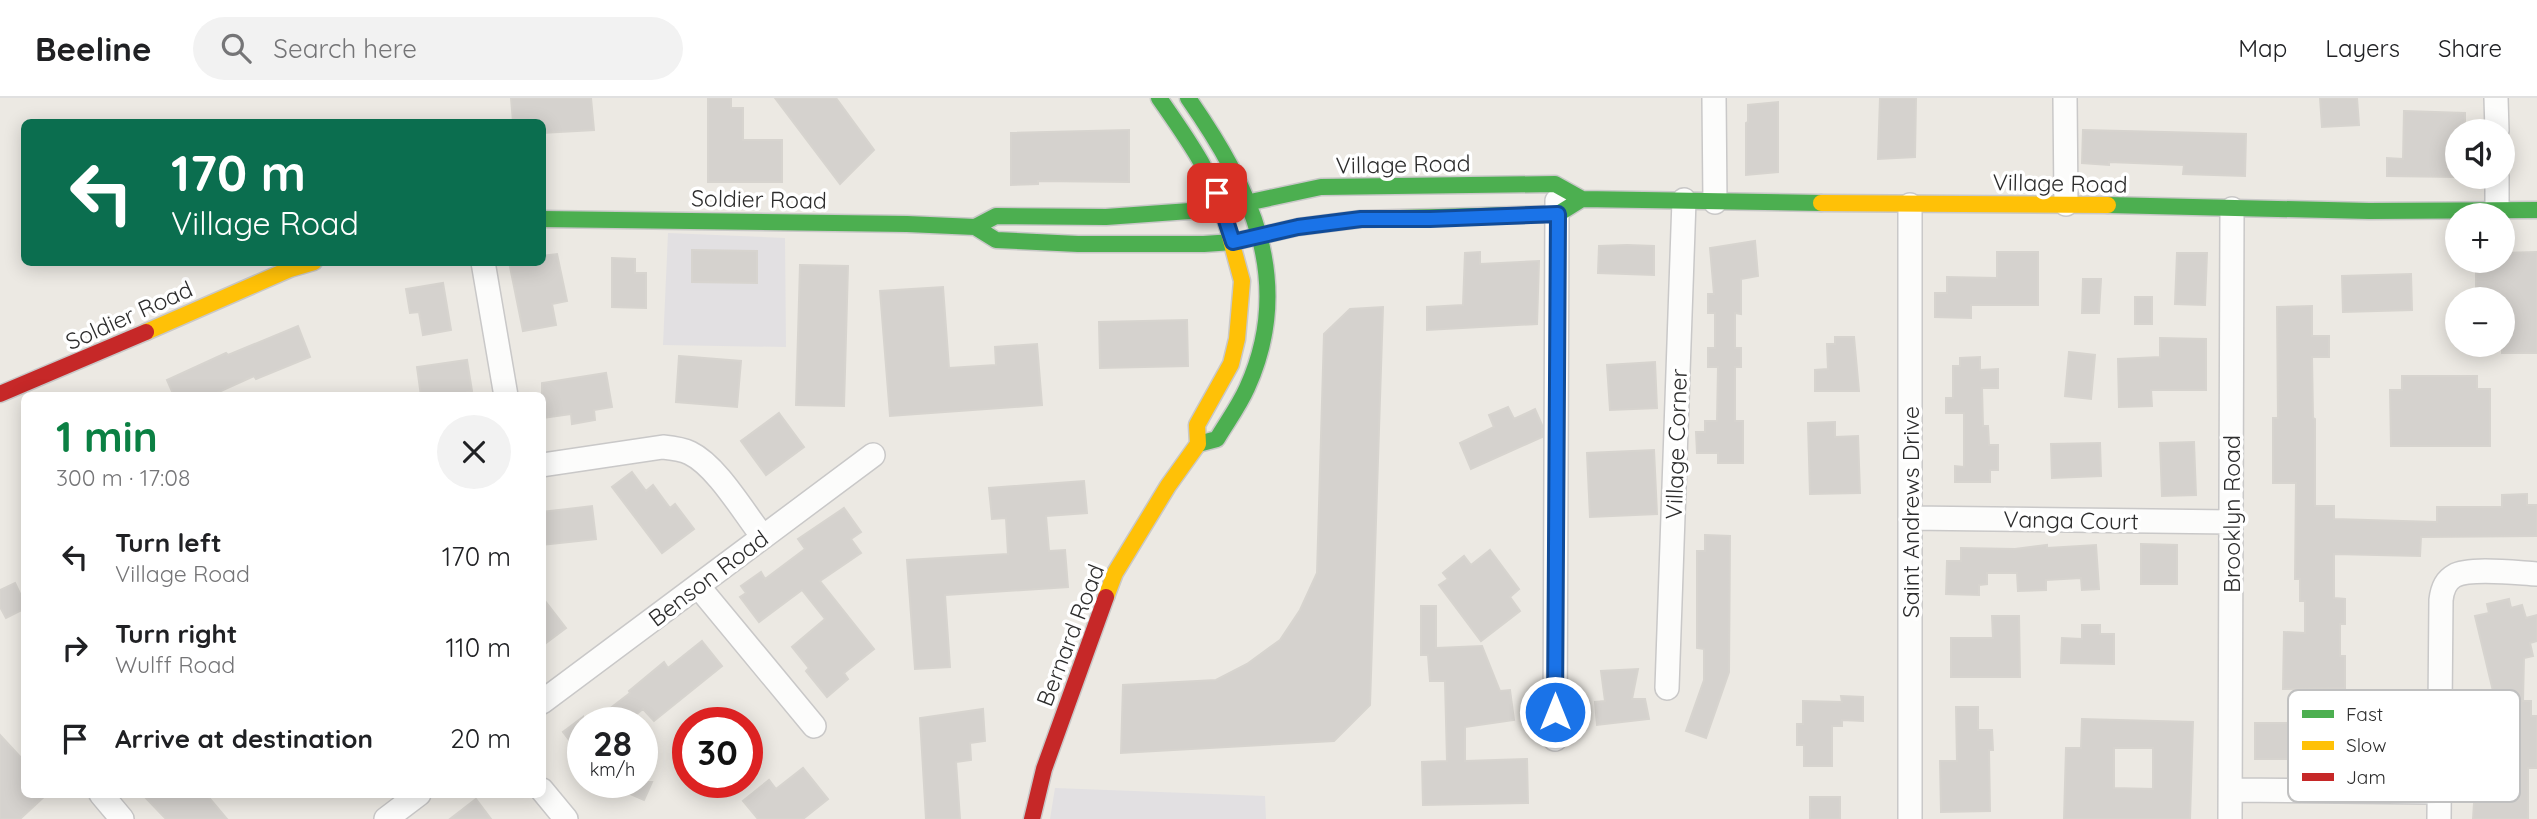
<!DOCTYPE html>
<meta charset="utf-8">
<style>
:root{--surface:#fff;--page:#f2f2f2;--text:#202124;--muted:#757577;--line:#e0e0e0;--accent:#0b8043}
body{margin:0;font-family:Quicksand,sans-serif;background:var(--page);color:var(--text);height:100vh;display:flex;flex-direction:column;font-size:26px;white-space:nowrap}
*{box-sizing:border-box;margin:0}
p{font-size:23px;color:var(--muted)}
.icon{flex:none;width:38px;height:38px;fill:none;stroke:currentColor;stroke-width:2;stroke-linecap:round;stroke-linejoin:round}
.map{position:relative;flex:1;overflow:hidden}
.side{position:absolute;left:21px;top:294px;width:525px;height:406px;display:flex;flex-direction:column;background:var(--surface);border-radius:10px;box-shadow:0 4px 18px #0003}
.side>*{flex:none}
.hud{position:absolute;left:21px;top:21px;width:525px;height:147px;border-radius:10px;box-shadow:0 4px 18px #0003;background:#0b6e4f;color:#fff;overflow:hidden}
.fabs{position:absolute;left:2445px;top:21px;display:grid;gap:14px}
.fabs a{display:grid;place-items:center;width:70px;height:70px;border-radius:50%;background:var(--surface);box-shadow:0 4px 18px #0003;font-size:35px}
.speed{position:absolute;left:567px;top:609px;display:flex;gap:14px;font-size:35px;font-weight:700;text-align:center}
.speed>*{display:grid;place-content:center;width:91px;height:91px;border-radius:50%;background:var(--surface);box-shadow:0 4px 18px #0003;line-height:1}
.speed small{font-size:18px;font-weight:400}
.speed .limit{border:10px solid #d22;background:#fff;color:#111}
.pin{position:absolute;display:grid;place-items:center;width:60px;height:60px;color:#fff;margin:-30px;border-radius:14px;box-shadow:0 4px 10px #0006}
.me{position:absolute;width:77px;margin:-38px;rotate:0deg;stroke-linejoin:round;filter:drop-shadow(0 0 5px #0008)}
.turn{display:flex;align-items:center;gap:24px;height:147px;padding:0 35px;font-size:32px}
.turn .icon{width:91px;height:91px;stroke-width:2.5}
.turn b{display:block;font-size:49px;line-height:60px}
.round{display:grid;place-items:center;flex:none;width:74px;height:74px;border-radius:37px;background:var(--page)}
.head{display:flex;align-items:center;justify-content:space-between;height:119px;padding:0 35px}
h1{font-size:42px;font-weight:700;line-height:52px;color:var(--accent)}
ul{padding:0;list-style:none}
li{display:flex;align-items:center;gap:21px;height:91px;padding:0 35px}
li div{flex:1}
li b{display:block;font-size:26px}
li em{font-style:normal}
header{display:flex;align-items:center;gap:42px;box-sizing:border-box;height:98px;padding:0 35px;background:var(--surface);border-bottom:2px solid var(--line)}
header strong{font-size:33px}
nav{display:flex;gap:38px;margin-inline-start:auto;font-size:24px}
.search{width:490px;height:63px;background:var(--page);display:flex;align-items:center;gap:18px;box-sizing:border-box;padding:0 24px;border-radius:38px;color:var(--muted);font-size:26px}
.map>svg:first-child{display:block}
</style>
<header>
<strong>Beeline</strong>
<div class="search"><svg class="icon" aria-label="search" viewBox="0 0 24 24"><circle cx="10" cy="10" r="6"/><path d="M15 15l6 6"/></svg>Search here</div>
<nav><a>Map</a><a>Layers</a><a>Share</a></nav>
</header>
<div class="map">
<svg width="2537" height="721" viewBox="0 0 2537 721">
<rect width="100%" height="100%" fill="#ece9e3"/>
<path fill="#e2e0e2" d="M668 135 785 140 786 249 663 247Z
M1055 690 1265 698 1266 721H1050Z"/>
<path fill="#d5d2ce" stroke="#d7d4cf" stroke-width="2" fill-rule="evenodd" d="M511 0H591L594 32 542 35V24H513Z
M708 0H731V10H743V42H782V84H708Z
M775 0H836L874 52 840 86Z
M1880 0H1916L1915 59 1878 61Z
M2320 0H2357L2359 27 2322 29Z
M1778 4V74L1746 77V25L1748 24V7Z
M2404 13 2465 15V33H2457V79L2387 78V60L2403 61Z
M1129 32V84L1038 83V86L1011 87V35Z
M2083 32 2246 36 2245 78 2183 76 2184 67 2109 64V67L2082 65Z
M1755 143 1758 178 1741 181V216L1735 215V250H1741V269H1735V323H1743V365H1718V355H1697L1696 334H1705V323H1717L1718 269H1708V250H1715V215H1708V196H1714L1710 150Z
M1627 147 1654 148V177L1598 175 1599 148Z
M692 152 757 153V185L692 184Z
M1480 154V166L1539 163 1537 226 1427 232V209L1463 207 1465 155Z
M1997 154H2038V207H1971V220L1935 219V195H1947V179L1997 180Z
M2537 154V255H2502V201H2476V163H2502V155Z
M2177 155H2207L2205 207 2175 206Z
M557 156 567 203 552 206 556 227 523 233 509 164H542V158Z
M612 160 635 161V175H646V210L612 209Z
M800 167 848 168 844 308 796 307Z
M2411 176 2412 212 2343 214 2342 178Z
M2083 181H2101L2099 215H2082Z
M443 185 451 232 423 237 419 214 410 215 406 191Z
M943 189 949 270 996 267 995 249 1037 246 1042 307 890 318 880 193Z
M2135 199H2152V226H2135Z
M2312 208V238H2329V259H2312L2313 320 2315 321V408H2334V421L2437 424V409H2502V397L2527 396V407H2537V438L2421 439 2420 458 2334 456V500L2345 501V526H2340V558H2345V590L2283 591 2284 534 2305 535V503H2300V481H2295L2296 385H2273V320H2278L2277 209Z
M1383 209 1370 607 1334 643 1121 655 1123 587 1216 582 1247 566 1280 542 1300 512 1317 475 1324 236 1350 211Z
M1187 222 1188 268 1100 270 1099 224Z
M298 228 310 259 256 281 254 278 210 298H174L167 282 226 255 228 257Z
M1835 239H1854L1859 293H1815V272L1828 271 1827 246H1835Z
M2160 240 2206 241V292H2151L2152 308 2119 309 2118 261 2160 259Z
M2069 254 2095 257 2091 301 2065 298Z
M679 258 741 263 737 309 676 304Z
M1980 259V272L1998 271V290H1982L1983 328H1988L1989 347H1998V372H1990V384H1955V368L1964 369V315H1946V300H1953V268H1960V260Z
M467 262 472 293 467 294V298H421L417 269Z
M1655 264 1657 310 1610 312 1607 267Z
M606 275 612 309 594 312 595 322 572 326 571 316 542 320V285Z
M2402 278H2477V291H2490V348H2391L2390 292H2402Z
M1508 309 1514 321 1535 311 1542 327V339L1471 371 1460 345 1494 329 1489 317Z
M779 315 804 349 766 377 741 343Z
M1835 324V339L1858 338 1860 395 1810 396 1808 325Z
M2194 344 2196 397 2162 398 2160 345Z
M2100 345 2101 378 2052 380 2051 346Z
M1654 352 1657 416 1590 419 1587 355Z
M632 374 646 393 653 387 670 410 675 406 694 431 662 455 612 389Z
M1084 383 1087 415 1046 418 1049 453 1065 452 1068 489 945 497 950 569 915 571 907 462 1008 456 1006 420 992 421 989 390Z
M592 408 596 441 542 447V414Z
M844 410 861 434 851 441 861 455 820 483 874 551 844 575 848 581 827 599 806 573 809 570 792 549 825 521 802 492 759 524 740 499 746 495 741 488 761 474 765 481 805 451 798 441Z
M1705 437 1730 438 1729 574 1706 640 1686 633 1704 582V551L1697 550V453H1705Z
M2141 446 2177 447V486H2141Z
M2047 447V450L2096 447 2099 491 2082 492 2081 480 2046 482V492L2018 493 2017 475H1987V486L1979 487V497L1946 496 1947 463H1961V450L2015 451Z
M1490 452 1519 491 1510 499 1520 513 1481 543 1439 487 1448 481 1443 475 1464 458 1471 467Z
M15 485 24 504V511L6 520 0 509V492Z
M542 499 566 530 542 548Z
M2509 501 2511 510 2522 507 2526 520 2537 517V543L2530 545 2533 558 2524 560 2523 603H2531V618H2537V670H2528V721H2473L2477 659H2470V631H2479V593H2493L2475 518 2489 515 2487 506Z
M1421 508H1436V550L1482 548 1500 593 1510 592 1514 622 1465 629V663L1527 661 1528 705 1423 707 1422 664 1447 663 1445 583H1430L1428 557H1421Z
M1992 518H2019L2020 579H1951V540H1993Z
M2082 527H2100V536H2114V566L2061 565 2062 540 2082 541Z
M702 543 722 568 654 623 643 611 625 625H591L630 595 629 593 664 564 668 570Z
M1638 571 1632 601H1645L1649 621 1597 627 1595 604 1605 603 1601 573Z
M1841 598 1863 599V623L1842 622V628H1832V668H1804V647H1797V626H1803V603L1842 604Z
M1956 609H1978V632H1992L1993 652H1989L1990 713 1941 714 1940 663H1957Z
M983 611 985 643 970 645 971 662 956 664 960 721H926L920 620Z
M583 619V660L563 634Z
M2082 621 2193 624 2190 721H2064L2066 650H2081ZM2114 650H2153V691L2114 690Z
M2255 625H2313V661H2255Z
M0 637 24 663V696H47L20 721H0Z
M803 670 828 701 803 721H758L743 703 769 682 776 691Z
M603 684H652L644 702Z
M142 696H206L227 721H166Z
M1810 699H1840V721H1810Z
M476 701 491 721H450Z"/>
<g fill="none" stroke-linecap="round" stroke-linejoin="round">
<g stroke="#c9c8c8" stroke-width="26">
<path id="street" d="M1714 0 1715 104
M2065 0 2066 106
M2496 0 2497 33
M2497 79V111
M483 164 506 298
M542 367 663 349C673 350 682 351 690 355 717 368 744 415 763 439
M1910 420 2231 424
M698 488 814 628
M1667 590 1684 102
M542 604 873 357
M1555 641 1557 103
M542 692 566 721
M2231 692 2439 694
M101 696 122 721
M386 721 419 696
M1910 721V107
M2230 721 2232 111
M2439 721 2441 502C2442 493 2445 483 2454 478 2470 469 2517 475 2537 476"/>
</g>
<g stroke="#c9c8c8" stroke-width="19">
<path id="fast" d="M1159 0C1186 39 1214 77 1226 124
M1188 0C1250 89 1296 182 1247 290 1239 308 1227 324 1217 341L1198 346
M2108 107 2369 113 2537 112
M542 121 907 126 975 129 996 142 1078 146H1204L1233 144 1298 129 1361 121 1558 116 1582 101
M975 129 996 118 1106 119 1218 111 1321 89 1555 86 1582 101 1821 105"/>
</g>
<g stroke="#c9c8c8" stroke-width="19">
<path id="slow" d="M1821 105 2108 107
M146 234 290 171 314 164
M1106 499 1115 475 1168 388 1198 346 1197 327 1231 266 1237 241 1242 183 1226 124"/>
</g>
<g stroke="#c9c8c8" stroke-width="19">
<path id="jam" d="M0 296 146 234
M1032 721 1044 671 1106 499"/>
</g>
<use href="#street" stroke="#fcfcfb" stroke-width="23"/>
<use href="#fast" stroke="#4caf50" stroke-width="16"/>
<use href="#slow" stroke="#ffc107" stroke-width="16"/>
<use href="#jam" stroke="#c62828" stroke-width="16"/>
</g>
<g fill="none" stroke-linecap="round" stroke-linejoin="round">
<g stroke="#114b97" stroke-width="18">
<path id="route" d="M1217 95 1233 144 1298 129 1361 121H1430L1558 116 1555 614"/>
</g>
<use href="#route" stroke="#1a73e8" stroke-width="12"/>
</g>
<g text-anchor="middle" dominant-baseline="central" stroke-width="7" stroke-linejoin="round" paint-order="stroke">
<g font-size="23" fill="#2d2d2d" stroke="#fff">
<text transform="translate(1403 66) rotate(-1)">Village Road</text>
<text transform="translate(2060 85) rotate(1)">Village Road</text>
<text transform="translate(759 101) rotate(1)">Soldier Road</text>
<text transform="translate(129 217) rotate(-24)">Soldier Road</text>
<text transform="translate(1676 346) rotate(-88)">Village Corner</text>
<text transform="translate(1910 414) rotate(-90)">Saint Andrews Drive</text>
<text transform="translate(2231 416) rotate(-90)">Brooklyn Road</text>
<text transform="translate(2071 422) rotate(1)">Vanga Court</text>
<text transform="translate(708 480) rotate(-37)">Benson Road</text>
<text transform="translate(1070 537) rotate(-69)">Bernard Road</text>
</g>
</g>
<rect x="2288" y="592" width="232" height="112" rx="10" fill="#fff" stroke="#c0c0c0" stroke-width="2"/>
<rect x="2302" y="612" width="32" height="8" fill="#4caf50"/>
<rect x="2302" y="643" width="32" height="9" fill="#ffc107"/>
<rect x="2302" y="675" width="32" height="8" fill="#c62828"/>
<g font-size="19" fill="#2d2d2d">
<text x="2346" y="623">Fast</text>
<text x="2346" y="654">Slow</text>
<text x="2346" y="686">Jam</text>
</g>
</svg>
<div class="fabs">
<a><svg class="icon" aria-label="sound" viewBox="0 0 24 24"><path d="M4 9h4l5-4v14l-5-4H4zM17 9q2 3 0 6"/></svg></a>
<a>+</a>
<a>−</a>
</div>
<div class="speed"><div>28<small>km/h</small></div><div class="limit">30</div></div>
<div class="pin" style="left:1217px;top:95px;background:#d93025"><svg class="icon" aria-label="arrive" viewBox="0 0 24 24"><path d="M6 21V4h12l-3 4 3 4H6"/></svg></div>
<svg class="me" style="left:1555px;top:614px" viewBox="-20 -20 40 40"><circle r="17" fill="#1a73e8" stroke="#fff" stroke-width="3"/><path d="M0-11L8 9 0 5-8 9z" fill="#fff"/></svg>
<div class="hud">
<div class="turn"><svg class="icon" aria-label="left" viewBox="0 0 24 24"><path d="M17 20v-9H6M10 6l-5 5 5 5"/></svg><div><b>170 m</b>Village Road</div></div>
</div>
<section class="side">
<div class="head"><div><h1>1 min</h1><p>300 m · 17:08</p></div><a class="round"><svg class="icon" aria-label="close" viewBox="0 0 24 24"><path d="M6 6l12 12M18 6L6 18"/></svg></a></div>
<ul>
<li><svg class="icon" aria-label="left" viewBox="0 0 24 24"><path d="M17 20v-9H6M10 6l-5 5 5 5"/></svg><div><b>Turn left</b><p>Village Road</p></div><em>170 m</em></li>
<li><svg class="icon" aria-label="right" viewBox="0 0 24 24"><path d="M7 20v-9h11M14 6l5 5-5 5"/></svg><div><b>Turn right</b><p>Wulff Road</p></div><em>110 m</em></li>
<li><svg class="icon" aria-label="arrive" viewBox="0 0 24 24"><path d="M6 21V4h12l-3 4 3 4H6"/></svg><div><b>Arrive at destination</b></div><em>20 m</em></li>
</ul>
</section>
</div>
